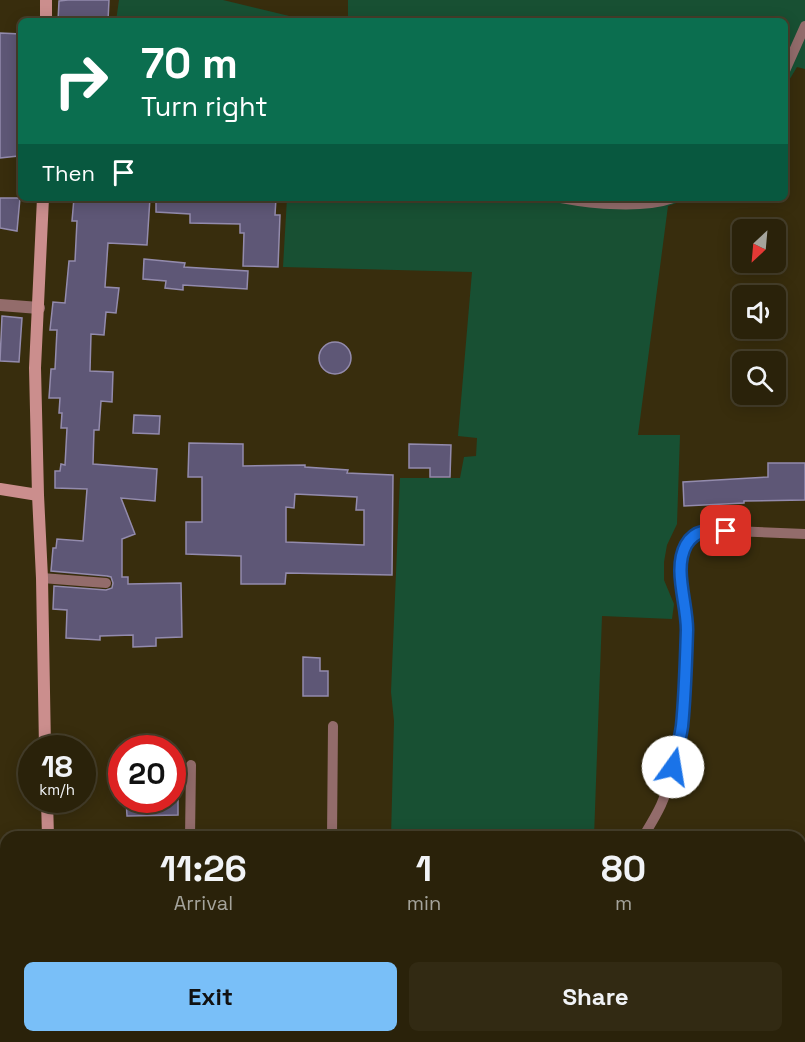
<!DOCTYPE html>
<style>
:root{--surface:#2a220a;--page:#322a13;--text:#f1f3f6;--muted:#a5a49c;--line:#463f2b;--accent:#79bff8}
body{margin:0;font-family:"Space Grotesk",sans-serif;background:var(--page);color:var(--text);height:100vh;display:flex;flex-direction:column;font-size:22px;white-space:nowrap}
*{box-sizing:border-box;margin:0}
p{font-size:20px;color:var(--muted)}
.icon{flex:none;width:33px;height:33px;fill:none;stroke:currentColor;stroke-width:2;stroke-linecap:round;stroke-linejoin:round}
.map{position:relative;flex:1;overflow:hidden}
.side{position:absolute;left:0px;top:831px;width:806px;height:212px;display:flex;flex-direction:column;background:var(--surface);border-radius:18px 18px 0 0;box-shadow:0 3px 15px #0003,0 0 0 2px var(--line)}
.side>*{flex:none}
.hud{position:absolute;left:18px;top:18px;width:770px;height:183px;border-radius:9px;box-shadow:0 3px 15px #0003,0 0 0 2px var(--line);background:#0b6e4f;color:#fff;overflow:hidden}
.needle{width:39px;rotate:206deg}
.tools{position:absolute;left:732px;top:219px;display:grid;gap:12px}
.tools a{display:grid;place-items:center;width:54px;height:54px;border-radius:9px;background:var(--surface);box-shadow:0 3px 15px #0003,0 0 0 2px var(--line);font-size:30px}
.speed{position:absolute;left:18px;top:735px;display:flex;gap:12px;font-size:30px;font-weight:700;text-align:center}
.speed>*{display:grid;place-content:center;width:78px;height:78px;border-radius:50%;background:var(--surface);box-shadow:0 3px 15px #0003,0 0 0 2px var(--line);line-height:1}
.speed small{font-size:15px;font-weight:400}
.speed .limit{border:9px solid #d22;background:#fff;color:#111}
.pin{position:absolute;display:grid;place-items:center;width:51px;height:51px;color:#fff;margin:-26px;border-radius:12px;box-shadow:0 3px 9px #0006}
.me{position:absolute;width:66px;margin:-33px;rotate:13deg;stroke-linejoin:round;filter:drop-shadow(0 0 4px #0008)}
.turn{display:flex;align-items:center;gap:21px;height:126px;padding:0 24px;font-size:27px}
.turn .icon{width:78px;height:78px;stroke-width:2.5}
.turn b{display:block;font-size:42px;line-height:51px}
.then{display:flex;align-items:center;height:57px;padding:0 24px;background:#0003;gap:12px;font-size:22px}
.eta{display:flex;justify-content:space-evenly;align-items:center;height:102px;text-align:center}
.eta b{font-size:36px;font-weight:700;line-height:42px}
.cta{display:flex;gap:12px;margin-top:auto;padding:12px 24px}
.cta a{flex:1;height:69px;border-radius:9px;background:var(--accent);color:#111;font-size:24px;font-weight:700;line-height:69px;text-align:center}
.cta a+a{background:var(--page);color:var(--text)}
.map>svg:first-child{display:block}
</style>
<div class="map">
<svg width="805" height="1042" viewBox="0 0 805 1042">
<rect width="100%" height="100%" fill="#382d0d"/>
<path fill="#185033" d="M119 0H223L310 21H116Z
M348 0H805V69L797 67 785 87 784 21H348Z
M287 198H690L668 206 638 435H680L677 524 667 545 664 562V580L674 604 672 619 602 616 594 837H391L394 721 391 692 400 478H460L464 457 476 456 477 438 458 436 472 272 283 267Z
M0 954H6V1036L33 1037V1042H0Z
M57 1037V1036L100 1037 99 1042H57Z"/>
<path fill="#5e5776" stroke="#938bad" stroke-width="1.5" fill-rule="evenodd" d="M68 0H109L108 21H58L59 1Z
M0 33 21 34V147H17L18 156 0 158Z
M0 198H20L17 231 0 228Z
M74 198H150L147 245 108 243 105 287 119 288 116 313 106 312 104 335 91 334 90 371 113 372 112 402 101 401 99 430H94L93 464 157 469 155 501 121 498 135 534 122 539V577H128V584L181 583 182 637 156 638V646L133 647V635L100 636V640L66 638 67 610 53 609 54 586 106 590 112 588 113 583 111 577 107 576 51 571 53 548H56L57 539 83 541 87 489 55 488V471H60L61 464 65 465 67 428H61L62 413H59L60 398H49L51 369H55L57 330H50L53 302 65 303 69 261H75L77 221H72Z
M156 198H276L275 215H280L278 267 243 266 244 233H240V224L190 223V214L156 212Z
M144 259 185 263 184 267 248 271 247 289 183 285V290L165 288 166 281 143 279Z
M2 316 22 318 19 362 0 361Z
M319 358a16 16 0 1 1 32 0a16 16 0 1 1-32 0Z
M134 415 160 416 159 434 133 433Z
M189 443 243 444V466L305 465V467L348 470 347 473 393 475 392 575 286 573 285 584H241V556L186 554V522H202V477H188ZM295 494 357 497 356 510H364V545L286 542V507L294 508Z
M409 444 451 445 450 477H430V468H409Z
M768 463H805V500L744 501V503L684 506 683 482 768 477Z
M303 657 320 658V671H328V696H303Z
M126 800H178V815L127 816Z"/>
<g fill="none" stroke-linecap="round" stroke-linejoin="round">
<path stroke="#936c6b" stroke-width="10" d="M784 73 805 26
M561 198C593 204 642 209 673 198
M42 578 106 583
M190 837 191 765
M332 837 333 726
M643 837C649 827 656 816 661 805 679 765 682 721 684 678 685 660 687 641 687 623 686 602 677 578 681 559 684 543 692 535 707 530L805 534
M587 1042V1036"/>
<path stroke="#936c6b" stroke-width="12" d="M0 305 39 308
M0 909H6"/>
<path stroke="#cb8e8d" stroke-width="12" d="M46 21V0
M0 489 38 495 42 578 45 748
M38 495 35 368 43 198
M47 800 48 837
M45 1042 46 1036"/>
</g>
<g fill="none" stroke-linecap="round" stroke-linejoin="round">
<g stroke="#114b97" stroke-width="15">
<path id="route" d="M673 767C676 754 680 740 682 726 685 696 686 661 687 630 687 602 673 569 686 545 695 529 710 530 726 531"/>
</g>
<use href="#route" stroke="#1a73e8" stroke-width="10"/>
</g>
</svg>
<div class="tools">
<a><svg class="needle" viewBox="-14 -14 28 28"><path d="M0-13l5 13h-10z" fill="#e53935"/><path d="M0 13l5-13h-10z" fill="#a5a49c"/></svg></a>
<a><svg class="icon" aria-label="sound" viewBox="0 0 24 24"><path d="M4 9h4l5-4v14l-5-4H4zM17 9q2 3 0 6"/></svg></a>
<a><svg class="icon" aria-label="search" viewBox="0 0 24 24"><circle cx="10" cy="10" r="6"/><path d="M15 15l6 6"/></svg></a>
</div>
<div class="speed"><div>18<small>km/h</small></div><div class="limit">20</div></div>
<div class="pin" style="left:726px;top:531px;background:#d93025"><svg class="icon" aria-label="arrive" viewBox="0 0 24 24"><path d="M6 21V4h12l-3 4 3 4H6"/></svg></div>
<svg class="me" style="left:673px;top:767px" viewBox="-20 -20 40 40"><circle r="19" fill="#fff"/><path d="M0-13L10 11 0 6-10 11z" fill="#1a73e8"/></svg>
<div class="hud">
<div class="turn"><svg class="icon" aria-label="right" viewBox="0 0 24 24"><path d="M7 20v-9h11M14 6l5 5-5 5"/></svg><div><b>70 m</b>Turn right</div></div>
<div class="then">Then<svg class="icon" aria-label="arrive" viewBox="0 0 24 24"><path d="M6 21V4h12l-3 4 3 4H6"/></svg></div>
</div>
<section class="side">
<div class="eta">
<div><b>11:26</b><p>Arrival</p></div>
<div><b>1</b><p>min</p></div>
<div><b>80</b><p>m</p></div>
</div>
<div class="cta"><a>Exit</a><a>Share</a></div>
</section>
</div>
